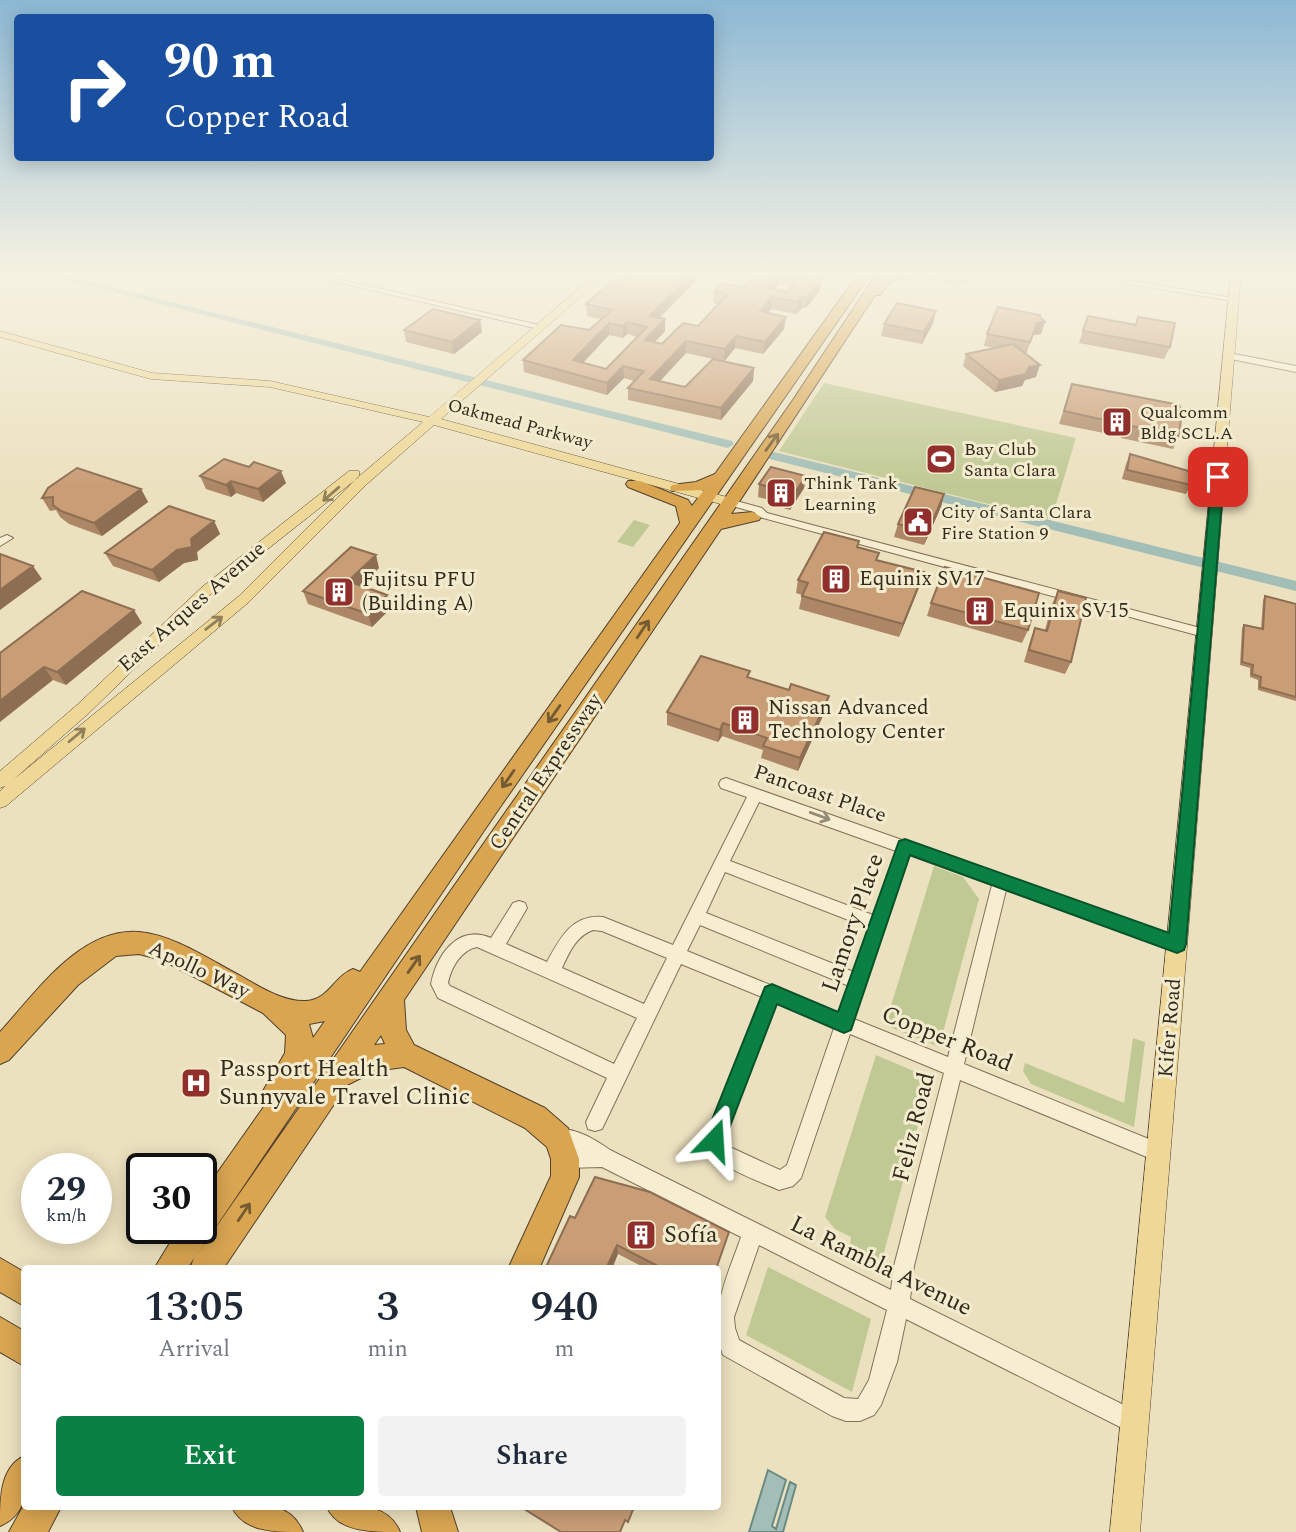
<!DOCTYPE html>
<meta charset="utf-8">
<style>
:root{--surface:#fff;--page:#f2f2f3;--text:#1f2937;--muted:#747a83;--accent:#0b8043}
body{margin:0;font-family:Spectral,serif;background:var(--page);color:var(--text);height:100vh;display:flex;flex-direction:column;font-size:26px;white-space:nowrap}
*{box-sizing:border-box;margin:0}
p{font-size:23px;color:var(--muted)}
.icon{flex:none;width:38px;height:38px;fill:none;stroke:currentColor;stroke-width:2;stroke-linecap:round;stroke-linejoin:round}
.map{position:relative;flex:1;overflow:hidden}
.sheet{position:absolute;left:21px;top:1265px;width:700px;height:245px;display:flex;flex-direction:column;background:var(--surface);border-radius:7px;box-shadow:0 4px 18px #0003}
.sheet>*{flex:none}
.banner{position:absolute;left:14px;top:14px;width:700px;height:147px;border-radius:7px;box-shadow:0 4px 18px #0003;background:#1a4fa0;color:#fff;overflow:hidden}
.speed{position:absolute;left:21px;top:1153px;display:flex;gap:14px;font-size:35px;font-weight:700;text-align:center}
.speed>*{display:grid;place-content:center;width:91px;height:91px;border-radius:50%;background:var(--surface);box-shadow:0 4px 18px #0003;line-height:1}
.speed small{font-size:18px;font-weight:400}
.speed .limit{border:4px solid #111;border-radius:10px;background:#fff;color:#111}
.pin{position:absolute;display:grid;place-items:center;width:60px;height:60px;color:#fff;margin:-30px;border-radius:14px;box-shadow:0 4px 10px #0006}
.me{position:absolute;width:77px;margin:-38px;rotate:20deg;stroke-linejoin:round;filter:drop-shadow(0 0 5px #0008)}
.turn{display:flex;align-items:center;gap:24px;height:147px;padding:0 35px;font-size:32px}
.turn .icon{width:91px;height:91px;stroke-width:2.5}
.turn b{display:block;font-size:49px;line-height:60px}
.eta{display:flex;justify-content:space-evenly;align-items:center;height:119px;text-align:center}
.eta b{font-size:42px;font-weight:600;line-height:49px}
.primary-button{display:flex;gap:14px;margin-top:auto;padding:14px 35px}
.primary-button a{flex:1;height:80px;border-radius:7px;background:var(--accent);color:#fff;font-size:28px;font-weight:600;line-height:80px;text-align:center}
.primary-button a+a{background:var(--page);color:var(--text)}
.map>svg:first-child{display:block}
</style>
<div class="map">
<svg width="1296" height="1532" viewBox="0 0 1296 1532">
<rect width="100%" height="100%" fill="#ece1bf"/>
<path fill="#c0c994" d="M824 383 1076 438 1053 514 1050 513 1048 519 779 451Z
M634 520 650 525 633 547 617 542Z
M934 866 963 877 979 899 939 1047 885 1025Z
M1133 1038 1145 1042 1134 1127 1031 1084 1023 1071 1025 1063 1124 1103Z
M876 1055 916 1072 927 1092 882 1260 850 1244 851 1237 835 1229 825 1217Z
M768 1267 871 1319 852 1392 746 1335Z"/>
<path fill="#a2beb7" stroke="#6a8b84" stroke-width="2" d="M768 1470 786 1480 772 1526 776 1529 790 1482 796 1485 783 1532H749Z"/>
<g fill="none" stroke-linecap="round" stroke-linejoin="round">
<path fill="#a2beb7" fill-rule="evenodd" d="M38 273H54L732 441 734 444 728 448Z
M770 451 1296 581V591L766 458 764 455Z"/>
<g stroke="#837158" stroke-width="2">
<path id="minor" d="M298 273H311L543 326 539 329Z
M907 273 961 277 985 273H1002L961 281 910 277 906 275Z
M1099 273H1110L1130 280 1237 299 1233 301 1129 284Z
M1229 353 1296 366V372L1226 358 1225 356Z
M729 499 762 508 767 513 1204 629 1210 633 1204 637 759 517 754 512 725 504 724 502Z
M7 535 13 538 0 546V538Z
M726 778 1183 939 1185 944 1183 949 1177 951 1006 890 964 1064 1166 1146 1168 1153 1166 1160 1159 1162 960 1080 914 1266 910 1299 1142 1414 1145 1422 1142 1430 1134 1433 1126 1430 906 1319 897 1362 881 1405 874 1415 860 1421H846L832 1416 723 1355C707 1315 728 1275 741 1237L602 1167 565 1168 558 1166 556 1159 558 1152 570 1149 551 1145 549 1138 551 1131C570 1124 595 1139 610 1150L891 1290 894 1266 944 1073 850 1034 801 1178 793 1186 779 1190C757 1180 709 1165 705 1140L762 997 681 964 602 1129 595 1131 588 1129 586 1122 607 1078 438 998 431 984C437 954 458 924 491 938L513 903 519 901 525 903 527 908 506 944 547 962C560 938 572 914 603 917L673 945 747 797 721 788 719 784 721 780ZM759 802 896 851 873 915 730 861ZM909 855 992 885 948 1057 854 1019ZM725 872 869 928 854 972 706 913ZM700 925 849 986 839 1013 687 951ZM593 930 602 931 667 958 644 1004 562 968C569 953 576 936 593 930ZM477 947 637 1018 614 1064 450 986 448 983C451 968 461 950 477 947ZM776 1003 834 1028 787 1165 780 1170 732 1148 723 1140ZM759 1245 887 1310 869 1380 858 1399 844 1398 739 1340 735 1328 734 1317Z"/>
</g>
<g stroke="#51402d" stroke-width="1">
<path id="major" d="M597 273H608L441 419 734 499V505H724L434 425 367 484 249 602 6 806 0 808V791L5 786 0 788V771L77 705 202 587 349 471H359V477L212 593 89 713 13 780 239 596 357 478 423 422 270 387 151 379 0 337V331L152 373 270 381 429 417Z
M1231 273H1241L1140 1532H1110Z"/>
</g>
<g stroke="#51402d" stroke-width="2">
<path id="highway" d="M859 273H871L496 813 196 1256 793 400 877 273H914V277L892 280 880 295H875L731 514 753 512 761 517 759 520 721 529 404 1000 406 1030 414 1045 545 1108 568 1128 579 1159V1177L539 1269H508L551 1176V1159L547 1147 525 1128 404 1067 375 1071 347 1085 223 1269H190L194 1258 187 1269H154L179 1228H201V1196L268 1101 263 1091 285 1053 286 1035 263 1013 162 960 139 954 116 956 78 985 9 1060 0 1064V1032C35 994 80 927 139 932 173 935 207 958 237 974 257 985 282 1002 306 1001 330 999 333 977 353 969L360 972 680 523 676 506 628 487 626 484 628 481H640L688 500 692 506 704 490 672 491 670 488 672 485 696 482 715 474ZM325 1021 313 1038 309 1024ZM381 1035 385 1044 374 1045Z
M0 1258 24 1272V1306L0 1292Z
M0 1317 24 1331V1366L0 1352Z
M24 1456C27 1484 30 1513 0 1526 0 1498 0 1468 24 1456Z
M24 1505V1507H61L48 1532H9Z
M232 1507C261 1507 289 1499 303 1532 274 1532 244 1532 232 1507Z
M327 1507C355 1507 387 1501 400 1532 371 1532 338 1532 327 1507Z
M416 1507H450L458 1532H422Z"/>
</g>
<use href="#minor" fill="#f7eed2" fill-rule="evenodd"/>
<use href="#major" fill="#efd897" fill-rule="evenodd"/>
<use href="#highway" fill="#d9a551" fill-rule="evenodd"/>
</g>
<path fill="#ad8765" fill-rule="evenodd" d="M630 273H704L659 318 665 319V331L655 342 662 344 698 326 719 304 713 303 714 291 743 287 752 282 759 274 755 273H822L820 280H821L819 292 806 308H802L796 314 771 309 767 313 784 329 763 354 735 348 724 361 754 368 753 381 721 420 628 400V388L634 381 624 378 607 395 524 372 523 360 589 330 601 319 587 316 586 304ZM779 284 792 286 787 292 774 290ZM627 334 637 337 606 369 583 363 609 335 623 338ZM686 353 713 359 685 387 660 381Z
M1285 273H1296V278L1285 276Z
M936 311 933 323 922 344 881 336 884 324Z
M1088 316 1135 324 1138 317 1170 347 1164 359 1079 343Z
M1040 317 1041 334 1033 335 1026 354 1036 377 1025 380 1022 386 995 392 963 366 966 354 995 348 984 346 987 334Z
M480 320 482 332 454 354 406 342 404 330Z
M1072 384 1179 436 1173 449 1121 438 1123 428 1108 424 1104 433 1059 424Z
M1130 454 1191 485 1186 494 1122 479 1126 464Z
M200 476 286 483 263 502 236 493 231 497 206 489Z
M806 476 804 488 790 510 769 504V500L758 497 759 484Z
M141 489 148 502 102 536 69 524 60 517 56 510 50 511 42 498Z
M944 494 941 507 924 545 894 537 898 524Z
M214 521 220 534 197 552 198 560 184 563 159 582 113 566 105 553Z
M858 547 877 560 924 572 920 585 899 637 799 609 802 595 796 593 798 580Z
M379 568 361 586 391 608 372 627 308 604 303 591Z
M1058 591 1071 662 1065 674 1024 662 1030 641 1035 628 1045 630 1052 604Z
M1265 596 1296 604V701L1258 690V680L1250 677V668L1240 665 1242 628 1244 625 1261 629 1263 600Z
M931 603 1028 630 1022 643 927 616Z
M142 623 66 685 53 680 0 653Z
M750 678 789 690 829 696 826 709 798 771 761 758 763 750 722 736 718 742 667 725V712Z
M575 1218 729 1232 716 1269H647L618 1254Z"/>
<path fill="#8d6e53" d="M693 273H704L649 328V316Z
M780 273 779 284 765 300 766 288Z
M817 273H822L820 282 821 280 819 292 806 308 807 297Z
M803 296 802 308 796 314 798 302Z
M772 297 771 309 759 323 760 311Z
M936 311 933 323 922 344 924 332Z
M786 317 784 329 763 354 765 342Z
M665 319V331L645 352V340Z
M480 320 482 332 454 354 452 342Z
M627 322V334L623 338V326Z
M1045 322 1041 334 1033 335 1026 354 1037 323Z
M609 323V335L573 373V360Z
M736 336 735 348 724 362 725 349Z
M686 341V353L650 392V379Z
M1040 365 1036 377 1025 380 1022 386 995 392 999 380 1029 367Z
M623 366 624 378 607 395V383Z
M754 368 753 381 721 420V408Z
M281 471 286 483 263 502 258 489Z
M806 476 804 488 790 510 792 497Z
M231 481 236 493 231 497 226 485Z
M141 489 148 502 102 536 94 523Z
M944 494 941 507 924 545 928 532Z
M214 521 220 534 197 552 198 560 184 563 159 582 152 570Z
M376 555 379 568 352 594 348 581Z
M33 566 42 579 0 610V590Z
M924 572 920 585 899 637 903 624Z
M387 595 391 608 372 627 368 614Z
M134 610 142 623 66 685 57 672Z
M44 667 53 680 0 722V701Z
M829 696 826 709 798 771 800 758Z
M723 723 722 736 718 742 720 730Z
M617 1245 618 1254 612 1269H606Z"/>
<path fill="#c99d76" stroke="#8d6e53" stroke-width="2" fill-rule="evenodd" d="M630 273H693L649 316 665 319 645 340 662 344 683 323 698 326 728 294 714 291 722 283 743 287 748 282H752L761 273H780L766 288 787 292 801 276 783 273H821L816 279 821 280 807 297 803 296 798 302 772 297 760 311 786 317 765 342 736 336 725 349 686 341 650 379 685 387 713 359 754 368 721 408 628 388 644 371 623 366 607 383 523 360 561 325 589 330 612 310 586 304 612 281 616 282ZM627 322 647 327 606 369 573 360 609 323 623 326Z
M897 303 936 311 924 332 884 324Z
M998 307 1040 315V317L1045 322 1037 323 1030 342 987 334Z
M433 309 480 320 452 342 404 330Z
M1088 316 1136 325 1138 317 1175 323 1170 347 1083 331Z
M1013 344 1040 365 1029 367 1026 374 999 380 966 354Z
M1072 384 1179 405 1182 411 1179 436 1127 425 1129 415 1111 411 1109 421 1064 411Z
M1130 454 1192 472 1191 485 1127 470Z
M224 459 249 467 254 462 281 471 258 489 231 481 226 485 200 476Z
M771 467 806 476 792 497 770 492 773 488 759 484Z
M77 468 141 489 94 523 61 511 53 505V497L42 498 48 488Z
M915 487 944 494 928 532 898 524Z
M169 506 214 521 191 539 192 547 177 550 152 570 105 553Z
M824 532 859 541 857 547 879 553 876 560 924 572 903 624 802 596 808 583 798 580Z
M351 547 376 555 348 581 387 595 368 614 303 591Z
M0 554 33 566 0 590Z
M945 567 1039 593 1028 630 931 603Z
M82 591 134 610 57 672 44 667 0 701V653Z
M1058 591 1086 598 1071 662 1029 650 1035 628 1047 631Z
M1265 596 1296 604V697L1260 687 1261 677 1252 674 1253 665 1242 662 1244 625 1263 629Z
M701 656 750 671 747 677 789 690 791 684 829 696 800 758 763 746 767 738 723 723 720 730 667 712Z
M595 1177 650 1192 729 1232 716 1269H660V1267L617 1245 606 1269H545L570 1216 575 1218Z
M521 1507H634L628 1522 625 1520 620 1532H561Z"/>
<defs><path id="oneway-shaft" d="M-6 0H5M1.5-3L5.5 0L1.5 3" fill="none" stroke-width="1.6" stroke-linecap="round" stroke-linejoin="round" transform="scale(1.75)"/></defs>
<g stroke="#755b31">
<use href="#oneway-shaft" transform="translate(772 442) rotate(-54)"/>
<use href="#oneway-shaft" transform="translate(643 629) rotate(-56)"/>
<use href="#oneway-shaft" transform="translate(554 714) rotate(125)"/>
<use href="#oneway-shaft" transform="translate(508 779) rotate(125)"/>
<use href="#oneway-shaft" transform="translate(414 964) rotate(-55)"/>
<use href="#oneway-shaft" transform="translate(244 1212) rotate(-56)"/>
</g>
<g stroke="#91805a">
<use href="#oneway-shaft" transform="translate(331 494) rotate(139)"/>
<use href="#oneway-shaft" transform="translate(214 623) rotate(-38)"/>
<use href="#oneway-shaft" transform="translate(77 735) rotate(-40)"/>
</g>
<use stroke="#958c77" href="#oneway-shaft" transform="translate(820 816) rotate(20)"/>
<linearGradient id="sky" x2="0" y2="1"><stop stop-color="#8cb8d4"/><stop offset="0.56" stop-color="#f6f2e2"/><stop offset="1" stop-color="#f6f2e2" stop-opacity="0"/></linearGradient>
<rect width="1296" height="487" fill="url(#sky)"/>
<path fill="#0b8043" stroke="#07532c" stroke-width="2" d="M1218 473 1224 477 1186 944 1184 950 1177 953 910 855 851 1030 844 1033 777 1004 722 1147 714 1151 707 1147 704 1140 765 987 772 984 838 1012 899 841 905 839 1169 933 1212 477Z"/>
<defs>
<g id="building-square" transform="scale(1.575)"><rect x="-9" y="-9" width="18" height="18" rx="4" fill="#902f2b" stroke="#f3ebce"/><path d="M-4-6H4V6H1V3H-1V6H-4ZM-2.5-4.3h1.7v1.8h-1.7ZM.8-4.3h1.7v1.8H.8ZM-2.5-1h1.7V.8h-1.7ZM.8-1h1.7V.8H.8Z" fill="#fff"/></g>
<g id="stadium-square" transform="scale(1.575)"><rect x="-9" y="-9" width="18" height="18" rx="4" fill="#902f2b" stroke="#f3ebce"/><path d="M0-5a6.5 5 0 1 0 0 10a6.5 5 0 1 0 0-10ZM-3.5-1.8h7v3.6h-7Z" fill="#fff"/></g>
<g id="civic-square" transform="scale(1.575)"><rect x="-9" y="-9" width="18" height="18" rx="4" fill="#902f2b" stroke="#f3ebce"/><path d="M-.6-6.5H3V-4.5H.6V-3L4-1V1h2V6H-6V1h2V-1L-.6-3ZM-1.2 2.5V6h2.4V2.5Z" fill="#fff"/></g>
<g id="hospital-square" transform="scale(1.575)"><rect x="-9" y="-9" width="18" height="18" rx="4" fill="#902f2b" stroke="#f3ebce"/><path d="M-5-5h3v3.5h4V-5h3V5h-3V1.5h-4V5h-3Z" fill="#fff"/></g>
</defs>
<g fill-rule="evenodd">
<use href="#building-square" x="1117" y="422"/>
<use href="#stadium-square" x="941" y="459"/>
<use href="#building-square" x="781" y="493"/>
<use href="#civic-square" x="918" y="522"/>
<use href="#building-square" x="836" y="579"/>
<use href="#building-square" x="339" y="592"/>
<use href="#building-square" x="980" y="611"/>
<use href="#building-square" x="745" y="720"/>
<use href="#hospital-square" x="196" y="1083"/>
<use href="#building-square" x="641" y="1235"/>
</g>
<g text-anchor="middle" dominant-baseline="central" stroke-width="6" stroke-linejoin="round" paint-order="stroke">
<g font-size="18" fill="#33291c" stroke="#f3ebce" text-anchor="start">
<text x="1140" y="412">Qualcomm<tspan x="1140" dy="21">Bldg SCL.A</tspan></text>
<text x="964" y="449">Bay Club<tspan x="964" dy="21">Santa Clara</tspan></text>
<text x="804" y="483">Think Tank<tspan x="804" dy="21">Learning</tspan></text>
<text x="941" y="512">City of Santa Clara<tspan x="941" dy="21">Fire Station 9</tspan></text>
</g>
<g font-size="18" fill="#33291c" stroke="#f3ebce">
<text transform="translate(520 424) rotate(15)">Oakmead Parkway</text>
</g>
<g font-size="21" fill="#33291c" stroke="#f3ebce" text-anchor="start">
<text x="859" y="579">Equinix SV17</text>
<text x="362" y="580">Fujitsu PFU<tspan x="362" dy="24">(Building A)</tspan></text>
<text x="1003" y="611">Equinix SV15</text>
<text x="768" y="708">Nissan Advanced<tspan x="768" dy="24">Technology Center</tspan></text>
</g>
<g font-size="21" fill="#33291c" stroke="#f3ebce">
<text transform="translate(192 607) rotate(-41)">East Arques Avenue</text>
<text transform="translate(546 772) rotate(-56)">Central Expressway</text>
<text transform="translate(820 794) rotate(19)">Pancoast Place</text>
<text transform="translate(199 970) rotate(25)">Apollo Way</text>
<text transform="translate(1170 1028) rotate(-85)">Kifer Road</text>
</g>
<g font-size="24" fill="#33291c" stroke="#f3ebce">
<text transform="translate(853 923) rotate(-71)">Lamory Place</text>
<text transform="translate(947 1039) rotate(22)">Copper Road</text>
<text transform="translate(914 1127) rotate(-76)">Feliz Road</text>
<text transform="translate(881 1266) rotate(26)">La Rambla Avenue</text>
</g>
<g font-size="24" fill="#33291c" stroke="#f3ebce" text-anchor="start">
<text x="219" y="1069">Passport Health<tspan x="219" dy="28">Sunnyvale Travel Clinic</tspan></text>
<text x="664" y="1235">Sofía</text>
</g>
</g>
</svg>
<div class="speed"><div>29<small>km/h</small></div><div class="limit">30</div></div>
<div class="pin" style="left:1218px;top:477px;background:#d93025"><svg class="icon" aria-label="arrive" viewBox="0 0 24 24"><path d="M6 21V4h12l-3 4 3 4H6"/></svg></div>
<svg class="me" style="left:714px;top:1140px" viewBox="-20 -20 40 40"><path d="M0-17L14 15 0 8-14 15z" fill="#0b8043" stroke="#fff" stroke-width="4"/></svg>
<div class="banner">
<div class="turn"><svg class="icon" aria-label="right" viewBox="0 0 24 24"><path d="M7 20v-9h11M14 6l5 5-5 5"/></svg><div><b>90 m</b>Copper Road</div></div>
</div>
<section class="sheet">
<div class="eta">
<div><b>13:05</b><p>Arrival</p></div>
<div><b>3</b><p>min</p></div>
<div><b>940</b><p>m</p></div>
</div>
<div class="primary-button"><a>Exit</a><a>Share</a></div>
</section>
</div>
